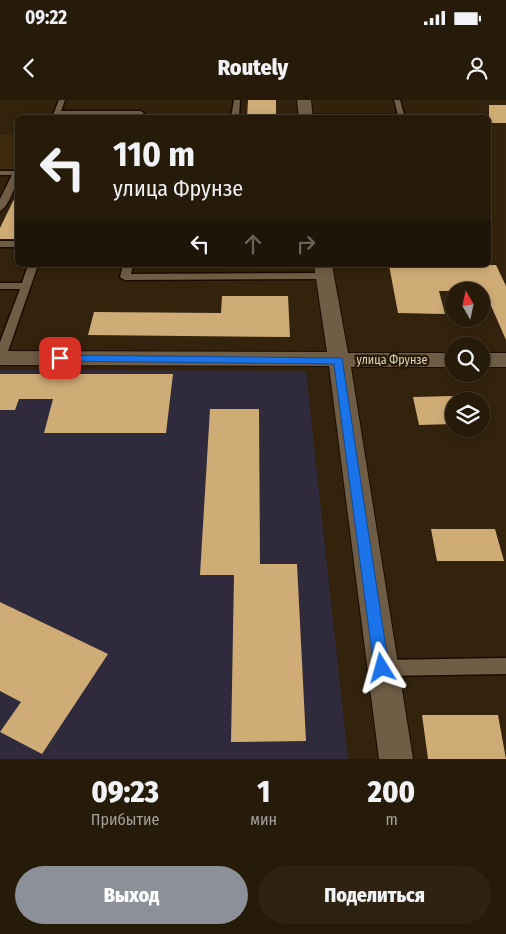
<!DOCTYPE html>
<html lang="ru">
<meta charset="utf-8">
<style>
:root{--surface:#261a09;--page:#2e2312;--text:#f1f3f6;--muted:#a4a19c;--line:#42382a;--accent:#8c9099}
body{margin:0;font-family:"Fira Sans Condensed",sans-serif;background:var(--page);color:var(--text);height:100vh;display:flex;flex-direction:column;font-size:19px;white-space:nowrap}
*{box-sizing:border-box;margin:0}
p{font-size:16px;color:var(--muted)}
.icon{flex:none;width:28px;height:28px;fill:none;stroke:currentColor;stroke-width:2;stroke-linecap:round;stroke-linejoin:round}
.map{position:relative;height:659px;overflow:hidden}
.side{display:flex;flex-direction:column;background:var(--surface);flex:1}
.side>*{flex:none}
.top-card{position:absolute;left:15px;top:15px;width:476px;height:152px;border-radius:8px;box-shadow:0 2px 8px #0003,0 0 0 1px var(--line);background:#261a09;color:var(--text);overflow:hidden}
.needle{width:32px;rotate:351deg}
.fabs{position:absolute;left:445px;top:182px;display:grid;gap:10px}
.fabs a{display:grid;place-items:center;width:45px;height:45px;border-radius:50%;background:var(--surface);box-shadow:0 2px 8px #0003,0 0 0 1px var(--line);font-size:25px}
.pin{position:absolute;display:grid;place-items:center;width:42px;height:42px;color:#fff;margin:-21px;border-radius:10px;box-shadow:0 2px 8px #0006}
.me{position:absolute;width:55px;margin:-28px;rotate:352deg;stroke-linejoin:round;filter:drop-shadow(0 0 4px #0008)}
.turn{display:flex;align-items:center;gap:18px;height:105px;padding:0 15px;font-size:22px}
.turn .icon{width:65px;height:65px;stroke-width:2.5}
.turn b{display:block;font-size:35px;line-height:42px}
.lanes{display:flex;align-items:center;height:48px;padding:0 15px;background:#0003;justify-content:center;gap:25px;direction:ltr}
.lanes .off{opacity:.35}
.eta{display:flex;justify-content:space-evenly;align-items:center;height:85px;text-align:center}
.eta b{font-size:30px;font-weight:800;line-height:35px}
.cta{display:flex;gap:10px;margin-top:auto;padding:10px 15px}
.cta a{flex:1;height:58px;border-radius:30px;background:var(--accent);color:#fff;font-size:20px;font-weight:800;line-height:58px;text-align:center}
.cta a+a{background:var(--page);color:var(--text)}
.status{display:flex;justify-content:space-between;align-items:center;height:35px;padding:0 25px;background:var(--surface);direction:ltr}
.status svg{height:14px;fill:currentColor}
header{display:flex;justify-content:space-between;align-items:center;height:65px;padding:0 15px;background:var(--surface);font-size:22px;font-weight:800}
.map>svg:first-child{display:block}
</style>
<div class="status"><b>09:22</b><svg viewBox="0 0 49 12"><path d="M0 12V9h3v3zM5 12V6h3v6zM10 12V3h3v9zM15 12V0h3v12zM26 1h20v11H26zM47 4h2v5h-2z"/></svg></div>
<header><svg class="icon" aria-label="back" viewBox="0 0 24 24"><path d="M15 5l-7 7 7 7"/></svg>Routely<svg class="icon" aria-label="person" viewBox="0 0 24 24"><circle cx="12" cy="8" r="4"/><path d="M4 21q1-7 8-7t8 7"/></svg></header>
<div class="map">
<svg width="506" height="659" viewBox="0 0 506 659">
<rect width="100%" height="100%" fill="#33230c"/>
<path fill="#3f2b0d" d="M0 35H17V69H0Z"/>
<path fill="#2f2b3c" d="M0 270 306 271 348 659H0Z"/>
<path fill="#cfac76" d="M248 0H276V18H247Z
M489 5H506V23H489Z
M18 91V139H0V128Z
M389 165H496L506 186V240L489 201H481V191H439L445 214 398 213Z
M222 196H288L290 237 88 235 94 212 221 213Z
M0 274H173L166 333H44L53 299H19L15 310H0Z
M454 296V324L419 325 413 297Z
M210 309H259L260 464H297L306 641 231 642 234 475H200Z
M431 429H495L504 461H437Z
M0 502 108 554 42 654 0 632 21 602 0 591Z
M422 615H498L506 659H428Z"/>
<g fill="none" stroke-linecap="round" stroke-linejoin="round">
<g stroke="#1a0c00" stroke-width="3">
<path id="lane" d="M59 0H65L61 11H140L144 13 140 15H53Z
M234 0H240L239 18H231Z
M394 0H400L405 18 302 17 306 15H398Z
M0 71H18C18 81 9 107 0 111V99L12 75H0Z
M0 141H18V147H0Z
M28 165H38L6 257 0 261V242L20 189H0V183H22Z
M123 165H133L131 174 324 173 329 176 324 179 125 180 120 177Z
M506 558V574L382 576 376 574 374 568 376 562 382 560Z"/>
</g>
<g stroke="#1a0c00" stroke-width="2">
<path id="street" d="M297 0H311L313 18H299Z
M314 165H332L348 253H454V267H351L413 659H379L329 266 0 265V251L327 252Z
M481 253H506V267H481Z"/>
</g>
<use href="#lane" fill="#6f5d45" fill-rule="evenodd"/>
<use href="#street" fill="#6f5d45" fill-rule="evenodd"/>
</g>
<path fill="#1a73e8" stroke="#114b97" d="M60 255 342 258 389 568 387 573 382 575 376 573 374 568 334 264 56 261 55 258 56 256Z"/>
<g text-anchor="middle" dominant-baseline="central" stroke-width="5" stroke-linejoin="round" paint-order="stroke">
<g font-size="12" fill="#ded4c6" stroke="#291a04">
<text x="392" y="260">улица Фрунзе</text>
</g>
</g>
</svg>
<div class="fabs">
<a><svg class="needle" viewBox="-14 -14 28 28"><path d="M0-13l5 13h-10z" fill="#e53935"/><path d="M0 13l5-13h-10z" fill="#a4a19c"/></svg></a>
<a><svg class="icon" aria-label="search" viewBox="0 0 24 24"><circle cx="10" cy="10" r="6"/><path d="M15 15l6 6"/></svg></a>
<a><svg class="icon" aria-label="layers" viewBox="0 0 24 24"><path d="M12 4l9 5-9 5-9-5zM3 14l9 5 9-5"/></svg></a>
</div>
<div class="pin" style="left:60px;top:258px;background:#d93025"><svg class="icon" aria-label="arrive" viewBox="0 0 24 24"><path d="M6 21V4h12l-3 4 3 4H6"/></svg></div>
<svg class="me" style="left:382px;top:568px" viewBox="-20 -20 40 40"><path d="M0-17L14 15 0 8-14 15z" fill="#1a73e8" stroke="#fff" stroke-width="4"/></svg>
<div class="top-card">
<div class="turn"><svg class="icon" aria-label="left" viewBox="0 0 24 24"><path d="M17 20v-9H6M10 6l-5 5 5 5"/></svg><div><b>110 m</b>улица Фрунзе</div></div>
<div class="lanes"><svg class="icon" aria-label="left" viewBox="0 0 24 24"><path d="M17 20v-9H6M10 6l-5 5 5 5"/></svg><svg class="icon off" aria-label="ahead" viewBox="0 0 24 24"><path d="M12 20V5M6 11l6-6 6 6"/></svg><svg class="icon off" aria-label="right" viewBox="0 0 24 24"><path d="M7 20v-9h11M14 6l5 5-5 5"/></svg></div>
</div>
</div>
<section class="side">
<div class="eta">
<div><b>09:23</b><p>Прибытие</p></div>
<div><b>1</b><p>мин</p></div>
<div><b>200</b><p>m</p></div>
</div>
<div class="cta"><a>Выход</a><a>Поделиться</a></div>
</section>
